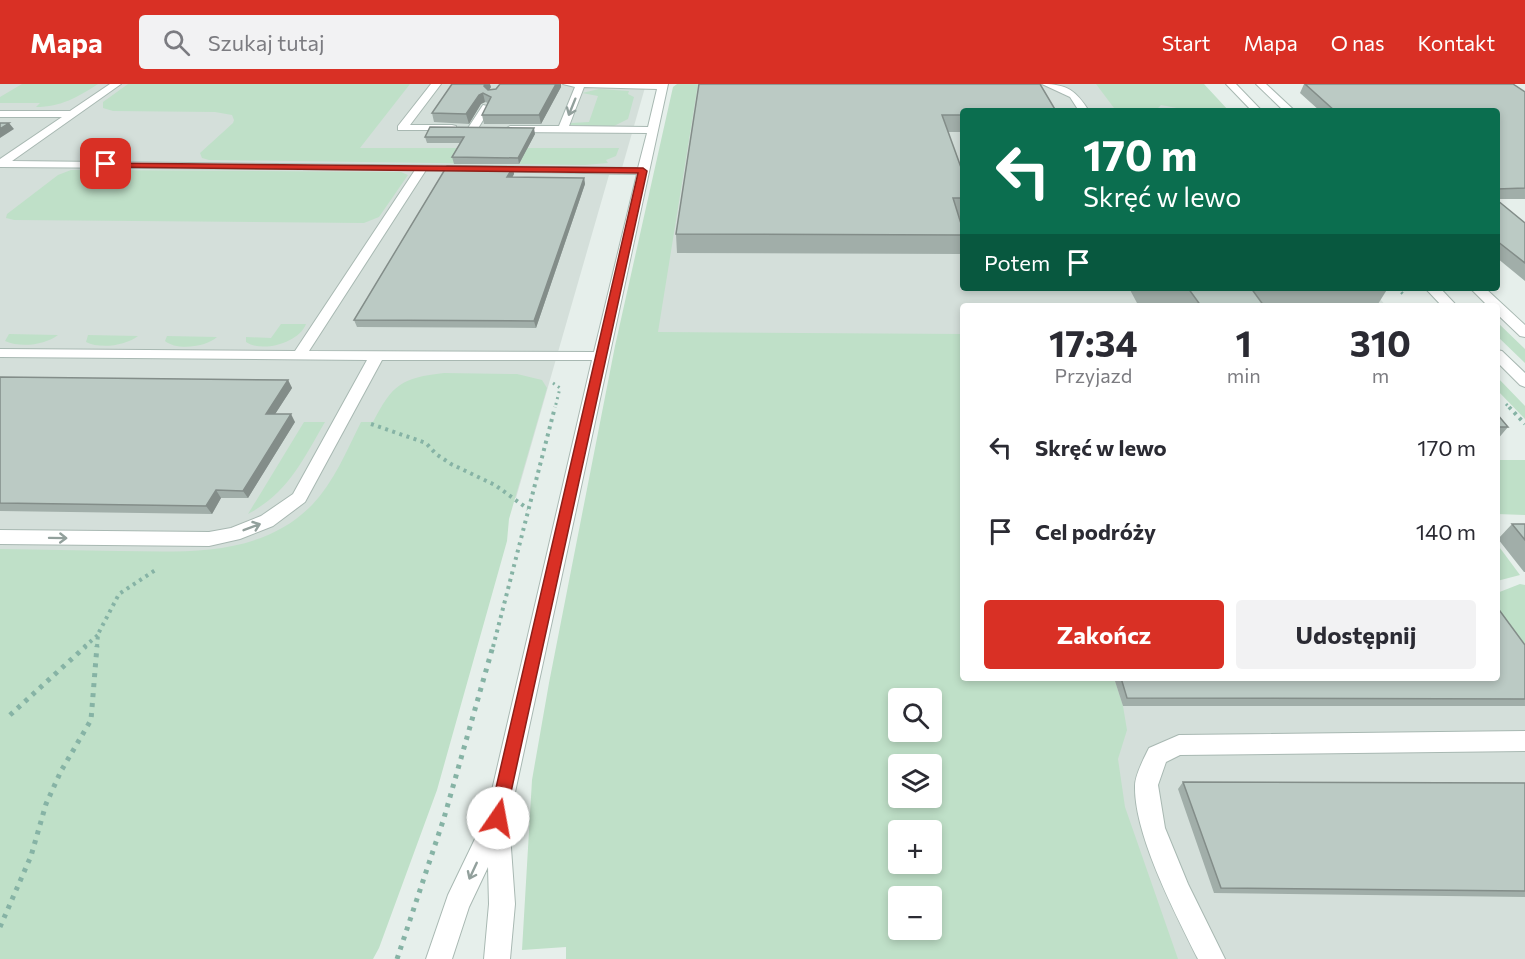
<!DOCTYPE html>
<html lang="pl">
<meta charset="utf-8">
<style>
:root{--surface:#fff;--page:#f2f2f3;--text:#2b2b33;--muted:#7c7c81;--accent:#d93025}
body{margin:0;font-family:Commissioner,sans-serif;background:var(--page);color:var(--text);height:100vh;display:flex;flex-direction:column;font-size:22px;white-space:nowrap}
*{box-sizing:border-box;margin:0}
p{font-size:20px;color:var(--muted)}
.icon{flex:none;width:33px;height:33px;fill:none;stroke:currentColor;stroke-width:2;stroke-linecap:round;stroke-linejoin:round}
.map{position:relative;flex:1;overflow:hidden}
.side{position:absolute;left:960px;top:219px;width:540px;height:378px;display:flex;flex-direction:column;background:var(--surface);border-radius:6px;box-shadow:0 3px 9px #0003}
.side>*{flex:none}
.top-card{position:absolute;left:960px;top:24px;width:540px;height:183px;border-radius:6px;box-shadow:0 3px 9px #0003;background:#0b6e4f;color:#fff;overflow:hidden}
.fabs{position:absolute;left:888px;top:604px;display:grid;gap:12px}
.fabs a{display:grid;place-items:center;width:54px;height:54px;border-radius:6px;background:var(--surface);box-shadow:0 3px 9px #0003;font-size:30px}
.pin{position:absolute;display:grid;place-items:center;width:51px;height:51px;color:#fff;margin:-26px;border-radius:12px;box-shadow:0 3px 9px #0006}
.me{position:absolute;width:66px;margin:-33px;rotate:12deg;stroke-linejoin:round;filter:drop-shadow(0 0 4px #0008)}
.turn{display:flex;align-items:center;gap:21px;height:126px;padding:0 24px;font-size:27px}
.turn .icon{width:78px;height:78px;stroke-width:2.5}
.turn b{display:block;font-size:42px;line-height:51px}
.then{display:flex;align-items:center;height:57px;padding:0 24px;background:#0003;gap:12px;font-size:22px}
.eta{display:flex;justify-content:space-evenly;align-items:center;height:102px;text-align:center}
.eta b{font-size:36px;font-weight:700;line-height:42px}
.button{display:flex;gap:12px;margin-top:auto;padding:12px 24px}
.button a{flex:1;height:69px;border-radius:6px;background:var(--accent);color:#fff;font-size:24px;font-weight:700;line-height:69px;text-align:center}
.button a+a{background:var(--page);color:var(--text)}
ul{padding:0;list-style:none}
li{display:flex;align-items:center;gap:18px;height:84px;padding:0 24px}
li div{flex:1}
li b{display:block;font-size:22px}
li em{font-style:normal}
header{display:flex;align-items:center;gap:36px;box-sizing:border-box;height:84px;padding:0 30px;background:var(--accent);color:#fff}
header strong{font-size:28px}
nav{display:flex;gap:33px;margin-inline-start:auto;font-size:21px}
.search{width:420px;height:54px;background:var(--page);display:flex;align-items:center;gap:15px;box-sizing:border-box;padding:0 21px;border-radius:6px;color:var(--muted);font-size:22px}
.map>svg:first-child{display:block}
</style>
<header>
<strong>Mapa</strong>
<div class="search"><svg class="icon" aria-label="search" viewBox="0 0 24 24"><circle cx="10" cy="10" r="6"/><path d="M15 15l6 6"/></svg>Szukaj tutaj</div>
<nav><a>Start</a><a>Mapa</a><a>O nas</a><a>Kontakt</a></nav>
</header>
<div class="map">
<svg width="1525" height="875" viewBox="0 0 1525 875">
<rect width="100%" height="100%" fill="#e6efeb"/>
<path fill="#d4dfda" d="M0 0H646L620 91H609L516 414 0 539Z
M679 0H1193L1216 27H963V204H1371L1386 222H963V268L623 262Z
M1525 573V875H1145L1068 594H1497Z"/>
<path fill="#bfe0c8" fill-rule="evenodd" d="M22 0H98C78 13 61 23 36 23L40 19H0V13Z
M128 0H410L360 64H619L616 72 606 76 608 79 585 81 209 76 202 74 200 69 233 39 234 36 232 31 215 28 113 27 103 24V18Z
M677 0H698L658 248 963 250V594H1114L1123 622 1127 646 1118 675 1125 723 1178 875H566V863L522 866 532 696 549 599 615 262 673 3ZM898 615H932V648H898ZM898 681H932V714H898ZM898 747H932V780H898ZM898 813H932V846H898Z
M1057 0H1204L1229 27H1193L1161 21 1155 27 1114 24 1096 0Z
M599 5 629 7 628 10 634 13 628 35 614 42 570 41 571 39 589 38 598 12 582 9Z
M71 86 401 88 408 91 379 133 364 139 14 136 6 134 7 130 58 91Z
M1497 238 1525 265V279L1497 252Z
M281 240H306C299 259 262 269 246 258V253L271 254Z
M9 250 58 251C45 261 21 264 5 257Z
M88 251 138 252C125 262 100 265 86 258Z
M167 252 217 253C206 263 177 267 165 257Z
M444 289 517 290 542 296 547 304 509 435 507 457 437 706 379 864 373 875H0V465C40 466 79 466 119 467 186 468 261 473 312 421 334 398 347 366 361 338H373C393 300 401 294 444 289Z
M1497 293 1525 322V335L1497 306Z
M304 338H325C302 377 289 408 248 430Z
M1497 376H1525V431L1497 430Z
M1497 460 1520 491 1497 497Z
M1520 500 1525 501V572H1497V509Z"/>
<g fill="none" stroke-linecap="round" stroke-linejoin="round">
<g stroke="#a8b8b2" stroke-width="2">
<path id="minor" d="M110 0H121L12 77 638 84 647 49 510 48 505 45 510 42H559L575 3 563 0H668L509 736 515 820 510 875H484L489 820 488 783 469 823 452 875H426L448 811 486 732 592 276H382L305 418 273 442 240 455 209 462 0 460V446L209 448 231 444 261 432 293 410 367 276 0 273V265L295 267 415 86 0 83V75L62 33H0V27H70ZM584 3 657 5 648 43 569 42ZM426 86 637 90 594 268 309 267Z
M431 0H441L410 41H452L456 42V46H398V42Z
M1042 0C1068 0 1076 7 1089 27H1079L1070 13Z
M1226 0H1236L1262 27H1252Z
M1256 0H1266L1295 27H1284Z
M483 21 491 23 477 46H469L468 44Z
M1425 204H1440L1457 222H1442Z
M1470 204H1485L1525 241V253L1520 252 1497 230V222H1488Z
M1497 266 1502 267 1525 289V303L1520 301 1497 278Z
M1525 647V667L1180 671 1166 678 1158 701 1165 744 1188 800 1225 875H1198C1176 831 1134 751 1135 702 1135 691 1144 674 1149 664L1179 651Z"/>
</g>
<path stroke="#86b3a5" stroke-width="3" stroke-dasharray="2 4" stroke-linecap="butt" d="M1397 204 1405 212
M553 299 560 304 555 324
M1506 320 1510 324"/>
<path stroke="#86b3a5" stroke-width="4" stroke-dasharray="3 4.5" stroke-linecap="butt" d="M1509 323 1525 340
M371 340 426 359 436 370 451 380 495 401 528 425
M84 563 98 551
M97 563 98 550 119 510 157 485
M493 563 555 323"/>
<path stroke="#86b3a5" stroke-width="5" stroke-dasharray="4 6" stroke-linecap="butt" d="M10 631 86 562
M0 843 31 772 46 720 61 687 91 636 97 562
M397 875 444 734 493 562"/>
<use href="#minor" fill="#fff" fill-rule="evenodd"/>
</g>
<path fill="#a1aea9" d="M699 0 963 27V48H948L963 89V133H959L963 146V157L961 170 677 169 676 150Z
M1304 0H1513L1525 8V115H1497V27H1320L1300 9Z
M491 3 489 6 561 3 541 40H484L482 31 488 19 485 18 481 20 469 40 434 38 432 29Z
M535 50 519 80H454L452 73 460 59H427L425 53Z
M513 83 514 90 512 93 584 94 585 100 536 244 357 243 354 236Z
M1497 116 1525 139V197L1497 174Z
M1129 204H1388L1378 220 1262 219 1264 222H1179L1177 219H1137Z
M0 293 288 296 292 304 275 330 295 338 248 414H221L212 430 0 427Z
M1497 343H1508L1497 356Z
M1512 440H1525V488H1524L1498 455Z
M1525 561V622H1123L1114 594H1497Z
M1183 698 1525 699V813L1214 809 1178 705Z"/>
<path fill="#838d89" d="M485 0H490L491 3 486 11 484 2Z
M556 0H561V3L541 40 539 31Z
M483 9 485 18 481 20 469 40 466 30 479 11Z
M9 39 14 45 0 54V45Z
M534 44 535 50 519 80 518 74Z
M513 83 514 90 509 100 507 93Z
M584 94 585 100 536 244 534 237Z
M288 296 292 304 270 338 266 330Z
M291 330 295 338 248 414 243 407Z
M216 406 221 414 212 430 206 422Z"/>
<path fill="#bbcac4" stroke="#838d89" stroke-width="1.5" d="M452 0H485L484 2 488 6 496 5 500 0H556L539 31H482L491 13 483 9 479 11 466 30 432 29Z
M699 0H1040L1056 27H963V31H942L963 89V114H953L963 146V151L676 150Z
M1305 0H1513L1525 8V104L1497 105V27H1335Z
M0 39H9L0 45Z
M430 43 534 44 518 74 452 73 464 53H425Z
M447 82 513 83 507 93 584 94 534 237 354 236Z
M1497 116 1525 139V179L1497 157Z
M1188 204H1251L1264 222H1201Z
M0 293 288 296 266 330H291L243 407 216 406 206 422 0 419Z
M1497 330 1508 343H1497Z
M1512 440H1525V456Z
M1497 523 1525 561V615L1127 614 1121 594H1497Z
M1183 698 1525 699V807L1221 804Z"/>
<defs><path id="oneway-shaft" d="M-6 0H5M1.5-3L5.5 0L1.5 3" fill="none" stroke-width="1.6" stroke-linecap="round" stroke-linejoin="round" transform="scale(1.5)"/></defs>
<g stroke="#92a09c">
<use href="#oneway-shaft" transform="translate(572 23) rotate(112)"/>
<use href="#oneway-shaft" transform="translate(252 443) rotate(-21)"/>
<use href="#oneway-shaft" transform="translate(58 454) rotate(1)"/>
<use href="#oneway-shaft" transform="translate(473 787) rotate(115)"/>
</g>
<path fill="#d93025" stroke="#8d1f18" stroke-width="1.5" d="M103 79 643 84 647 87 504 740 498 742 491 740 489 734 638 89 106 83 102 80Z"/>
</svg>
<div class="fabs">
<a><svg class="icon" aria-label="search" viewBox="0 0 24 24"><circle cx="10" cy="10" r="6"/><path d="M15 15l6 6"/></svg></a>
<a><svg class="icon" aria-label="layers" viewBox="0 0 24 24"><path d="M12 4l9 5-9 5-9-5zM3 14l9 5 9-5"/></svg></a>
<a>+</a>
<a>−</a>
</div>
<div class="pin" style="left:106px;top:80px;background:#d93025"><svg class="icon" aria-label="arrive" viewBox="0 0 24 24"><path d="M6 21V4h12l-3 4 3 4H6"/></svg></div>
<svg class="me" style="left:498px;top:734px" viewBox="-20 -20 40 40"><circle r="19" fill="#fff"/><path d="M0-13L10 11 0 6-10 11z" fill="#d93025"/></svg>
<div class="top-card">
<div class="turn"><svg class="icon" aria-label="left" viewBox="0 0 24 24"><path d="M17 20v-9H6M10 6l-5 5 5 5"/></svg><div><b>170 m</b>Skręć w lewo</div></div>
<div class="then">Potem<svg class="icon" aria-label="arrive" viewBox="0 0 24 24"><path d="M6 21V4h12l-3 4 3 4H6"/></svg></div>
</div>
<section class="side">
<div class="eta">
<div><b>17:34</b><p>Przyjazd</p></div>
<div><b>1</b><p>min</p></div>
<div><b>310</b><p>m</p></div>
</div>
<ul>
<li><svg class="icon" aria-label="left" viewBox="0 0 24 24"><path d="M17 20v-9H6M10 6l-5 5 5 5"/></svg><div><b>Skręć w lewo</b></div><em>170 m</em></li>
<li><svg class="icon" aria-label="arrive" viewBox="0 0 24 24"><path d="M6 21V4h12l-3 4 3 4H6"/></svg><div><b>Cel podróży</b></div><em>140 m</em></li>
</ul>
<div class="button"><a>Zakończ</a><a>Udostępnij</a></div>
</section>
</div>
